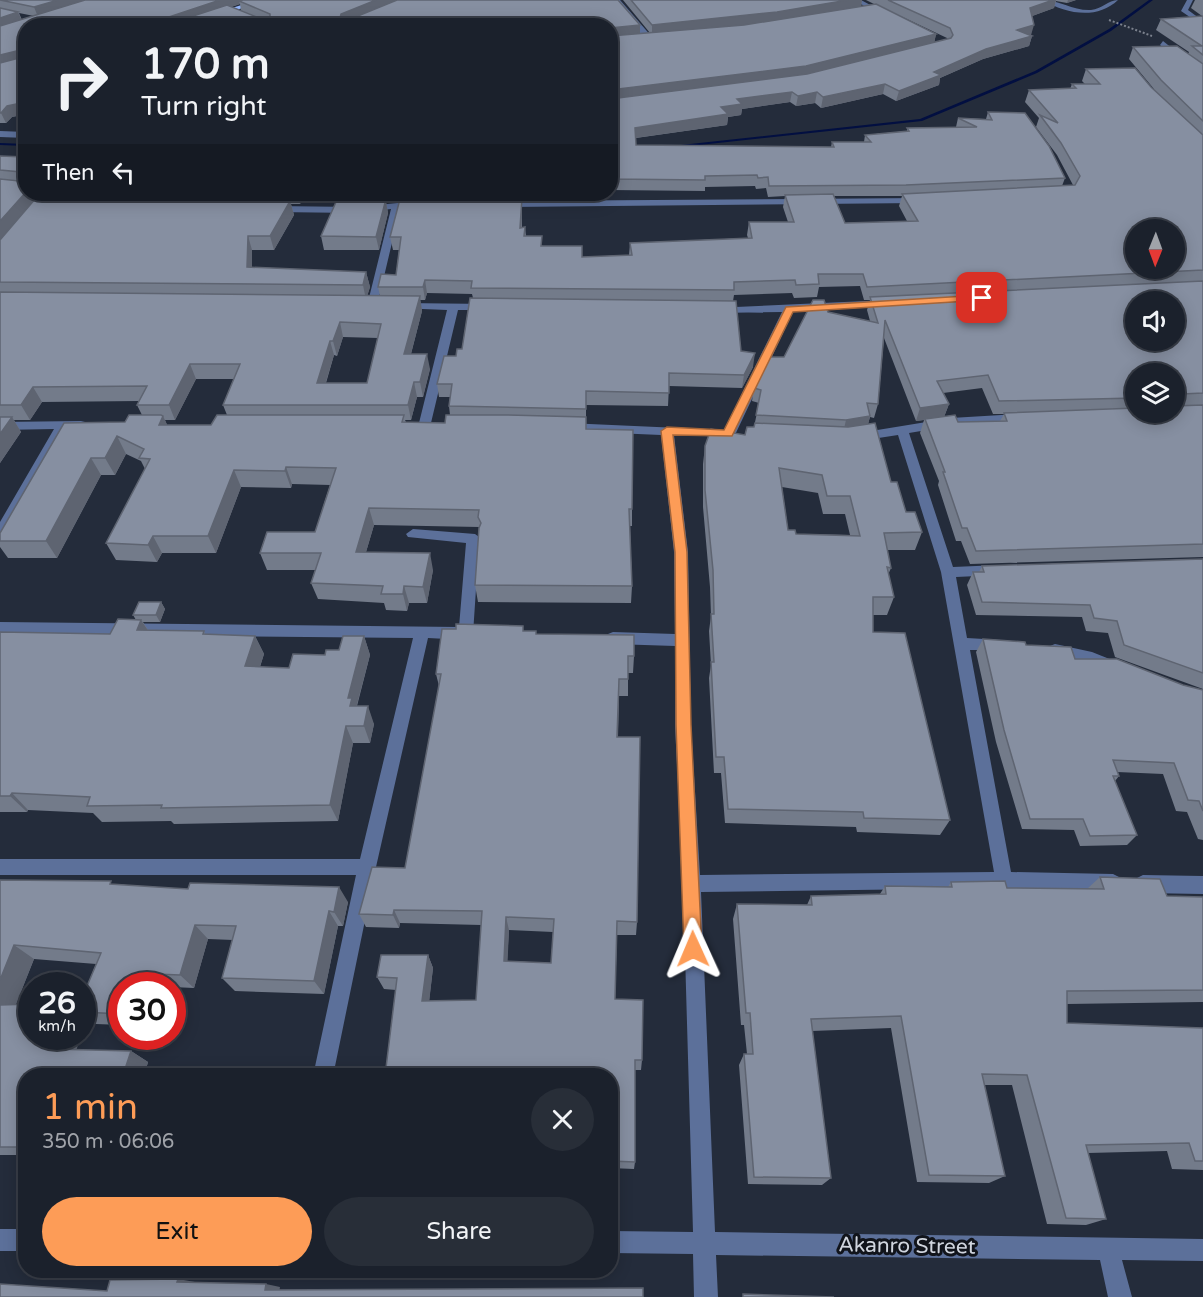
<!DOCTYPE html>
<meta charset="utf-8">
<style>
:root{--surface:#1b212c;--page:#282e38;--text:#f1f3f6;--muted:#a0a3a9;--line:#393e48;--accent:#fd9c57}
body{margin:0;font-family:"Varela Round",sans-serif;background:var(--page);color:var(--text);height:100vh;display:flex;flex-direction:column;font-size:22px;white-space:nowrap}
*{box-sizing:border-box;margin:0}
p{font-size:20px;color:var(--muted)}
.icon{flex:none;width:33px;height:33px;fill:none;stroke:currentColor;stroke-width:2;stroke-linecap:round;stroke-linejoin:round}
.map{position:relative;flex:1;overflow:hidden}
.side{position:absolute;left:18px;top:1068px;width:600px;height:210px;display:flex;flex-direction:column;background:var(--surface);border-radius:24px;box-shadow:0 3px 15px #0003,0 0 0 2px var(--line)}
.side>*{flex:none}
.hud{position:absolute;left:18px;top:18px;width:600px;height:183px;border-radius:24px;box-shadow:0 3px 15px #0003,0 0 0 2px var(--line);background:#1b212c;color:var(--text);overflow:hidden}
.needle{width:39px;rotate:181deg}
.buttons{position:absolute;left:1125px;top:219px;display:grid;gap:12px}
.buttons a{display:grid;place-items:center;width:60px;height:60px;border-radius:50%;background:var(--surface);box-shadow:0 3px 15px #0003,0 0 0 2px var(--line);font-size:30px}
.speed{position:absolute;left:18px;top:972px;display:flex;gap:12px;font-size:30px;font-weight:700;text-align:center}
.speed>*{display:grid;place-content:center;width:78px;height:78px;border-radius:50%;background:var(--surface);box-shadow:0 3px 15px #0003,0 0 0 2px var(--line);line-height:1}
.speed small{font-size:15px;font-weight:400}
.speed .limit{border:9px solid #d22;background:#fff;color:#111}
.pin{position:absolute;display:grid;place-items:center;width:51px;height:51px;color:#fff;margin:-26px;border-radius:12px;box-shadow:0 3px 9px #0006}
.me{position:absolute;width:66px;margin:-33px;rotate:359deg;stroke-linejoin:round;filter:drop-shadow(0 0 4px #0008)}
.turn{display:flex;align-items:center;gap:21px;height:126px;padding:0 24px;font-size:27px}
.turn .icon{width:78px;height:78px;stroke-width:2.5}
.turn b{display:block;font-size:42px;line-height:51px}
.then{display:flex;align-items:center;height:57px;padding:0 24px;background:#0003;gap:12px;font-size:22px}
.round{display:grid;place-items:center;flex:none;width:63px;height:63px;border-radius:32px;background:var(--page)}
.overview{display:flex;align-items:center;justify-content:space-between;height:102px;padding:0 24px}
h1{font-size:36px;font-weight:600;line-height:45px;color:var(--accent)}
.primary-button{display:flex;gap:12px;margin-top:auto;padding:12px 24px}
.primary-button a{flex:1;height:69px;border-radius:36px;background:var(--accent);color:#111;font-size:24px;font-weight:600;line-height:69px;text-align:center}
.primary-button a+a{background:var(--page);color:var(--text)}
.map>svg:first-child{display:block}
</style>
<div class="map">
<svg width="1203" height="1297" viewBox="0 0 1203 1297">
<rect width="100%" height="100%" fill="#242c3b"/>
<g fill="none" stroke-linecap="round" stroke-linejoin="round">
<path fill="#020f41" fill-rule="evenodd" d="M1149 0H1153L1111 31 1037 73 922 121 681 147 679 146 681 145 920 119 1035 71 1109 29Z
M0 143 26 144V146L0 145Z"/>
<path stroke="#7c828e" stroke-width="2" stroke-dasharray="2 2" stroke-linecap="butt" d="M1109 20 1152 36"/>
<path fill="#5c709a" fill-rule="evenodd" d="M613 0H620L652 37V41H646Z
M853 0H861L887 14 882 15Z
M1043 0C1059 0 1074 11 1091 10 1102 9 1108 0 1118 0 1097 20 1066 14 1043 0Z
M1187 0H1193L1188 10 1203 21V26L1181 11Z
M1163 41 1203 73V79L1160 45Z
M0 131 26 132V138L0 137Z
M46 194H56L36 215H30V211Z
M922 198V202L919 203 502 207 497 204 502 201Z
M418 201 421 202V206L400 209 377 306 372 309 367 306 391 209 357 213 274 212 269 209 274 206 357 207Z
M888 300 892 301V305L793 312 734 437 674 435 688 552 691 725 700 875 994 872 941 572 898 435 859 441 853 437 859 433 951 418 1019 414 1025 418 1023 421 951 426 909 433 953 567 999 565 1006 570 999 575 956 577 967 638 1001 640 1006 642 1008 646 1006 650H970L1011 872 1113 874 1119 877 1122 883 1119 889 1113 892 1004 888 701 892 715 1232 1203 1239V1261L1122 1260 1132 1297H1108L1100 1260 716 1255 718 1297H694L693 1254 610 1253V1231L693 1232 683 884 675 725V646L613 644 608 642 606 638 608 634 613 632 675 634 674 552 661 435 567 431 561 427 567 423 724 430 782 312 717 313 713 312V308Z
M402 303 489 304 494 307 489 310H458L430 427 424 431 418 427 447 310 398 308 397 306Z
M81 421 85 422V428L67 429 5 536 0 538V522L54 429 0 430V422Z
M413 529 475 534 482 539 479 544 473 634 471 638 466 640 428 638 376 867 333 1076H313L356 875H0V859H360L413 638 0 634V622L459 627 466 543 408 537 406 534Z
M1055 644 1092 652 1117 662 1120 666 1117 670C1112 672 1059 657 1050 654L1047 650 1050 646Z
M1143 875 1203 876V894L1143 893 1137 890 1134 884 1137 878Z
M0 1229H26V1251H0Z"/>
<path fill="#93b4f9" fill-rule="evenodd" d="M258 0H268L186 26H174Z"/>
</g>
<path fill="#737b8a" fill-rule="evenodd" d="M0 0H618L640 25V34L650 33 623 0H862L861 6 874 4 866 0H1076L1067 3 1056 1 1054 8 1032 16 1031 35H1029L1032 36 1029 46 983 59 940 78 939 85 896 101 883 94 821 108 815 103 796 106 790 102 742 109 741 115 728 117 727 125 636 138V145L831 147 832 142H864L865 135 907 131V128L956 127 958 118 986 119 988 112 1065 178 1062 186 1073 185 1057 155 1036 127 1039 118 1025 102 1029 90 1070 89 1072 84H1085L1082 81 1086 69 1154 89 1129 59 1133 47 1188 54 1189 52 1156 30 1161 19 1202 16 1191 8 1195 0H1203V557L970 564 961 541H956L938 485 939 481 920 433 924 420 916 421 884 338 878 404 874 418 870 417 868 424 891 482 906 512 922 532 915 550H887L891 568 888 575 894 597 887 615H873V632L950 820 940 835 857 832 856 827 725 823 721 773H714L709 678 711 665 709 631 711 616 710 587 703 507V464L705 446 745 435 754 427 759 403 752 401 754 388 784 357 828 312 870 321 867 310 870 300H864L860 286 819 287 817 297 794 298 792 293 734 295 733 301 741 351 753 367 742 388 669 386 668 406 586 405V429L632 509V526H630L632 586 631 603 478 602 475 585 479 527 374 525 366 552 433 570 427 603H409L407 611 386 610 384 603 318 599 311 583 316 570H267L260 553 315 532 330 485 292 484 291 488 241 487 216 553H162L157 562 116 560 106 543 145 469 141 461 126 454 115 475H101L57 558H8L0 547V533L125 422 142 415 137 405 139 401 42 402 30 420H14L21 432 0 463V156L26 157V194H43L39 198H50L48 194H479L477 198H522V228L525 227 526 236 543 246H582V257L629 255 630 243 748 238 747 235 749 222H788L783 207 785 196 768 197 766 188 756 189 755 186 705 187V191L610 190V26H26V114L12 117 6 123H0ZM240 4 241 11 260 18 231 7ZM19 13 34 16 22 20ZM894 13 947 38 948 39 934 43 936 34ZM342 196 343 201 321 236 324 250H379L388 213 386 202 399 201 390 237 393 250H399L396 275 378 287 380 296H367L370 287 366 272 252 268V250H274L294 215 291 204H300L304 197ZM834 196H902L899 206 907 221 845 223ZM427 293 472 294 473 298 462 349 456 356 437 384 439 397H450L449 406 450 415 445 423 406 422 405 420H411L417 397H423L430 369 411 354 422 311 420 300H425ZM343 337 378 338 367 383H326L334 355 337 356ZM1136 374H1174V412H1136ZM196 379H234L223 405 227 415 211 425H167L165 420H175ZM982 388 993 414H1004L1000 421 958 422 944 417 949 404 943 393ZM782 487 818 493 823 514H845L850 535 796 534 788 530Z
M1203 559V689L1115 657 1108 633 1086 631 1082 617 976 615 967 585 973 572H979L982 566Z
M161 602 165 609 160 622H143L148 630 204 631 205 634 255 636 264 654 260 667 289 668 339 650 364 636 370 655 357 706 374 724 370 743H353L338 821 174 824 171 821 102 822 93 813 28 810 27 812H0V632L110 634 136 620 133 615Z
M524 631 634 656 633 673H628V696H619L618 737 637 922 636 935H617L615 999 642 1060 641 1070H635V1162L634 1169 610 1168V1076L396 990 384 989 377 977 428 955 433 968 429 1001 476 1000 481 925 400 923 399 928 366 927 359 914 405 868 439 686 436 674ZM509 930 553 932 551 963 507 961Z
M983 639 1026 645 1075 659 1203 690V840L1198 839 1187 812 1176 811 1163 774 1117 772 1119 776 1115 781 1137 835 1127 845 1080 846 1074 830 1022 829 996 742 976 652Z
M1100 877 1167 896 1203 897V1002L1067 1004V1023L1203 1028V1170L1172 1169 1167 1151 1088 1153 1106 1219 1086 1225 1047 1224 1012 1085H984L1005 1176 989 1183 917 1182 891 1028 812 1031 831 1178 822 1185 748 1184 739 1065 744 1054H747L744 1025H741L733 919 737 904 807 905 811 896 880 894 885 886 948 887 951 882 1007 888 1087 889Z
M0 880 114 884 348 902 343 926H338L324 994 235 991 222 978 233 940 208 939 194 988 172 987V986H122V1025L96 1024 87 1018 82 1031V998L96 964 34 959 16 1004 76 1050 131 1051 148 1062 145 1073 26 1076V1155H0Z"/>
<path fill="#5e6471" d="M58 0H93L38 17 34 7Z
M220 0H251L239 1 240 4 174 26 169 17Z
M376 0H399L343 24 340 18 341 14Z
M848 0H862L861 7 776 22 652 35V25Z
M1053 0H1056L1054 8 1027 18 1030 8Z
M1068 0H1076L1067 3Z
M18 12 22 21 0 29V18Z
M640 25V35L610 38V28Z
M1034 25 1031 35 1014 40 1017 30Z
M936 34 934 44 805 76 610 101V90Z
M1032 36 1029 46 983 59 940 78 939 85 896 101 899 91 934 72 986 49Z
M21 50 26 60 0 66V55Z
M885 84 883 94 821 108 823 97Z
M792 92 790 102 742 109 741 115 728 117 727 125 635 138V128L737 99Z
M817 92 815 103 796 106 798 96Z
M26 102V114L12 117 6 123 1 113 7 106Z
M26 192V194H43L0 244V221Z
M297 194H303L304 197 300 204Z
M355 194H418L419 199 386 202 388 213 379 250 376 237 357 205Z
M522 198V210L521 240 520 228Z
M290 201 294 215 274 250 270 236Z
M248 236 252 250V282L247 267Z
M366 272 370 287 366 300 363 285Z
M425 280 427 293 425 300 423 287Z
M420 296 422 311 407 369 404 354Z
M340 322 343 337 337 356 333 341Z
M330 341 334 355 321 398 317 383Z
M755 353 753 367 742 388 744 375Z
M427 354 430 369 423 397 420 382Z
M190 364 196 379 175 420 169 405Z
M414 382 417 397 411 420 408 405Z
M33 387 42 402 30 420 21 405Z
M949 404 944 417 916 421 920 408Z
M163 416 171 433 159 425Z
M870 416 867 429 843 433 846 420Z
M12 417 21 432 0 463V434Z
M117 436 126 454 115 475 105 458Z
M91 458 101 475 57 558 46 541Z
M286 467 292 484 291 488 285 471Z
M234 470 241 487 216 553 208 536Z
M369 508 374 525 361 569 356 552Z
M153 536 162 553 157 562 148 545Z
M430 553 433 570 427 603 423 587Z
M404 586 409 603 407 611 403 594Z
M161 602 165 609 160 622 156 615Z
M141 620 153 638 137 630Z
M255 636 264 654 254 684 245 666Z
M364 636 370 655 356 708 350 706 348 698Z
M368 706 374 724 370 743 364 726Z
M346 726 353 743 338 821 330 805Z
M12 793 28 810 27 812 10 796Z
M339 887 348 902 343 926 334 912Z
M394 910 400 923 399 928 393 915Z
M329 911 338 926 324 994 314 981Z
M506 917 509 930 507 974 504 961Z
M195 925 208 939 194 988 180 975Z
M14 945 34 959 11 1017 0 1011V980Z
M428 955 433 968 428 1012 422 1001Z
M155 974 169 986H151Z
M82 1015 87 1018 82 1031Z
M58 1036H81L73 1060 53 1049Z
M131 1051 148 1062 144 1076 124 1072Z
M178 1279 195 1282H177Z
M266 1284 280 1287 279 1293 265 1290Z"/>
<path fill="#868fa1" stroke="#5e6471" stroke-width="1.5" fill-rule="evenodd" d="M0 0H58L34 7Z
M85 0H220L169 17 184 19 227 5 259 18 270 19V14L239 1 243 0H376L341 14 340 18H353L397 0H618L640 25 610 28V26H26V102L7 106 1 113H0V63L23 57 21 50 0 55V26Z
M631 0H848L777 12 652 25Z
M888 0H1053L1030 8 1034 25 1017 30 1032 36 986 49 934 72 941 75 899 91 885 84 823 97 817 92 798 96 792 92 737 99 742 104 721 107 728 114 635 128 636 145 834 147 832 142H871L865 135 909 131 907 128 977 127 958 118 992 120 988 112 1025 113 1049 146 1065 178 906 185 769 186 768 177 758 178 757 175 705 176V180L610 179V99L807 74 951 38 953 35 950 28Z
M876 4 936 34 806 66 610 90V36L744 25Z
M0 8 18 12 0 18Z
M1203 16V55L1192 46H1202L1161 19Z
M1177 46 1203 64V121L1161 80 1133 47Z
M1135 68 1151 87 1203 135V270L867 287 863 274H818L819 284 796 285 795 280 734 282V290L471 288 472 281 425 280 423 287H378L381 274 396 275 401 237H390L400 199 522 198 520 228 525 227 524 236H542L541 246H582V257L632 255 630 243 752 238 749 222H794L785 195 833 194 845 223 918 221 902 194 1075 185 1080 176 1061 143 1040 115 1058 123 1029 90 1076 88 1072 84H1100L1086 69ZM1136 230H1174V268H1136Z
M0 156 26 157V192L0 221V179L19 181 21 172 0 170Z
M36 198 290 201 270 236H248L247 267 366 272 363 285 0 282V240Z
M386 199 376 237 321 236 336 202Z
M1203 281V393L1182 394 1180 397H1174V374H1136V398L999 401 988 375 937 381 949 404 920 408 885 320 878 404 867 403 870 416 846 420 756 415 761 390 754 388 770 357H784L813 300H824L828 312 878 323 870 297ZM1136 302H1174V340H1136Z
M0 292 420 296 404 354H427L420 382H414L408 405H223L240 364H190L169 405H137L147 386 33 387 21 405H0ZM340 322 381 324 367 383H317L330 341H333Z
M470 298 736 301 741 351 755 353 744 375 669 373V393L586 391V409L449 406 452 384H437L444 356H456L457 349H462Z
M1203 405V544L976 551 967 528H962L943 472H945L925 419 955 415 958 422 1007 421 1004 413 1136 408V412H1174V406Z
M129 415H161L163 416 159 425H211L217 415H404L402 422 445 423 446 415H508L586 417V429L633 430 632 509H629L632 586 475 585 479 528 481 523 478 517 479 510 369 508 356 552 430 553 423 587 404 586 403 594H381L383 586 311 583 321 553H260L267 532H315L336 468 286 467 285 471 234 470 208 536H153L148 545 106 543 150 459 139 458 144 449 117 436 105 458H91L46 541H0V533L64 423 125 422Z
M0 417H12L0 434Z
M755 423 848 427 875 423 891 482H897L906 512H915L922 532 884 533 891 568 887 567 894 597H873V632L905 633 950 820 864 818 863 812 728 809 724 757H716L711 662H714L711 614H714L713 570 705 490V446L711 429 745 435 747 427H754ZM779 468 822 475 827 496H850L860 536 796 534 795 530H788Z
M1203 559V673L1124 645 1117 621 1094 618 1090 605 982 602 973 572H984L982 566Z
M139 602H161L156 615H133Z
M118 619 141 620 137 630 204 631 203 634 255 636 245 666 289 668 293 654 325 655 326 650H339L343 636H364L348 698H352L350 706H368L364 726H346L330 805 161 808 162 805 87 806 90 797 12 793 10 796H0V632L110 634Z
M456 624 523 626V631H536V634L634 635V656H628V679H619L617 737H640L637 922 617 921 615 999 643 1000 642 1060H635V1162L610 1161V1076H385L397 978 377 977 381 955H428L422 1001 476 1000 482 911 394 910 393 915 359 914 372 867 405 868 441 674H436L442 629H456ZM506 917 554 919 551 963 504 961Z
M983 639 1025 642 1026 645 1071 647 1075 659H1117L1183 685 1203 690V811L1199 801 1188 800 1174 763 1113 760 1119 776H1113L1137 835 1090 836 1083 819H1030L1004 730Z
M1100 877 1160 879 1167 896 1203 897V990L1067 991V1023L1203 1028V1161H1195L1189 1143 1086 1145 1106 1219 1066 1218 1027 1075 982 1074 1005 1176 929 1175 901 1016 811 1019 831 1178 754 1177 744 1054H753L750 1013H746L737 904 812 905 811 896 886 894 885 886 952 887 951 882 1005 881 1007 888 1104 889Z
M0 880 111 881 110 884 188 889 190 883 339 887 334 912 329 911 314 981 222 978 236 926 195 925 180 975 155 974 151 986H122V1014L82 1012V998L101 953 14 945 0 980Z
M32 1004V1036H58L53 1049 131 1051 124 1072 211 1076H26V1152H21L22 1147H0V1005Z
M178 1279 177 1282 266 1284 265 1290 643 1288V1297H0V1284L107 1291 110 1280Z
M743 1294 834 1297H743Z"/>
<path fill="#fd9c57" stroke="#a46539" stroke-width="1.5" d="M982 295 987 298 985 300 793 312 732 436 673 435 687 552 691 725 702 949 699 955 693 958 687 955 684 949 676 725 675 552 661 431 667 427 724 430 786 307Z"/>
<g text-anchor="middle" dominant-baseline="central" stroke-width="6" stroke-linejoin="round" paint-order="stroke">
<g font-size="21" fill="#d0d5de" stroke="#11141b">
<text transform="translate(907 1246) rotate(1)">Akanro Street</text>
</g>
</g>
</svg>
<div class="buttons">
<a><svg class="needle" viewBox="-14 -14 28 28"><path d="M0-13l5 13h-10z" fill="#e53935"/><path d="M0 13l5-13h-10z" fill="#a0a3a9"/></svg></a>
<a><svg class="icon" aria-label="sound" viewBox="0 0 24 24"><path d="M4 9h4l5-4v14l-5-4H4zM17 9q2 3 0 6"/></svg></a>
<a><svg class="icon" aria-label="layers" viewBox="0 0 24 24"><path d="M12 4l9 5-9 5-9-5zM3 14l9 5 9-5"/></svg></a>
</div>
<div class="speed"><div>26<small>km/h</small></div><div class="limit">30</div></div>
<div class="pin" style="left:982px;top:298px;background:#d93025"><svg class="icon" aria-label="arrive" viewBox="0 0 24 24"><path d="M6 21V4h12l-3 4 3 4H6"/></svg></div>
<svg class="me" style="left:693px;top:949px" viewBox="-20 -20 40 40"><path d="M0-17L14 15 0 8-14 15z" fill="#fd9c57" stroke="#fff" stroke-width="4"/></svg>
<div class="hud">
<div class="turn"><svg class="icon" aria-label="right" viewBox="0 0 24 24"><path d="M7 20v-9h11M14 6l5 5-5 5"/></svg><div><b>170 m</b>Turn right</div></div>
<div class="then">Then<svg class="icon" aria-label="left" viewBox="0 0 24 24"><path d="M17 20v-9H6M10 6l-5 5 5 5"/></svg></div>
</div>
<section class="side">
<div class="overview"><div><h1>1 min</h1><p>350 m · 06:06</p></div><a class="round"><svg class="icon" aria-label="close" viewBox="0 0 24 24"><path d="M6 6l12 12M18 6L6 18"/></svg></a></div>
<div class="primary-button"><a>Exit</a><a>Share</a></div>
</section>
</div>
